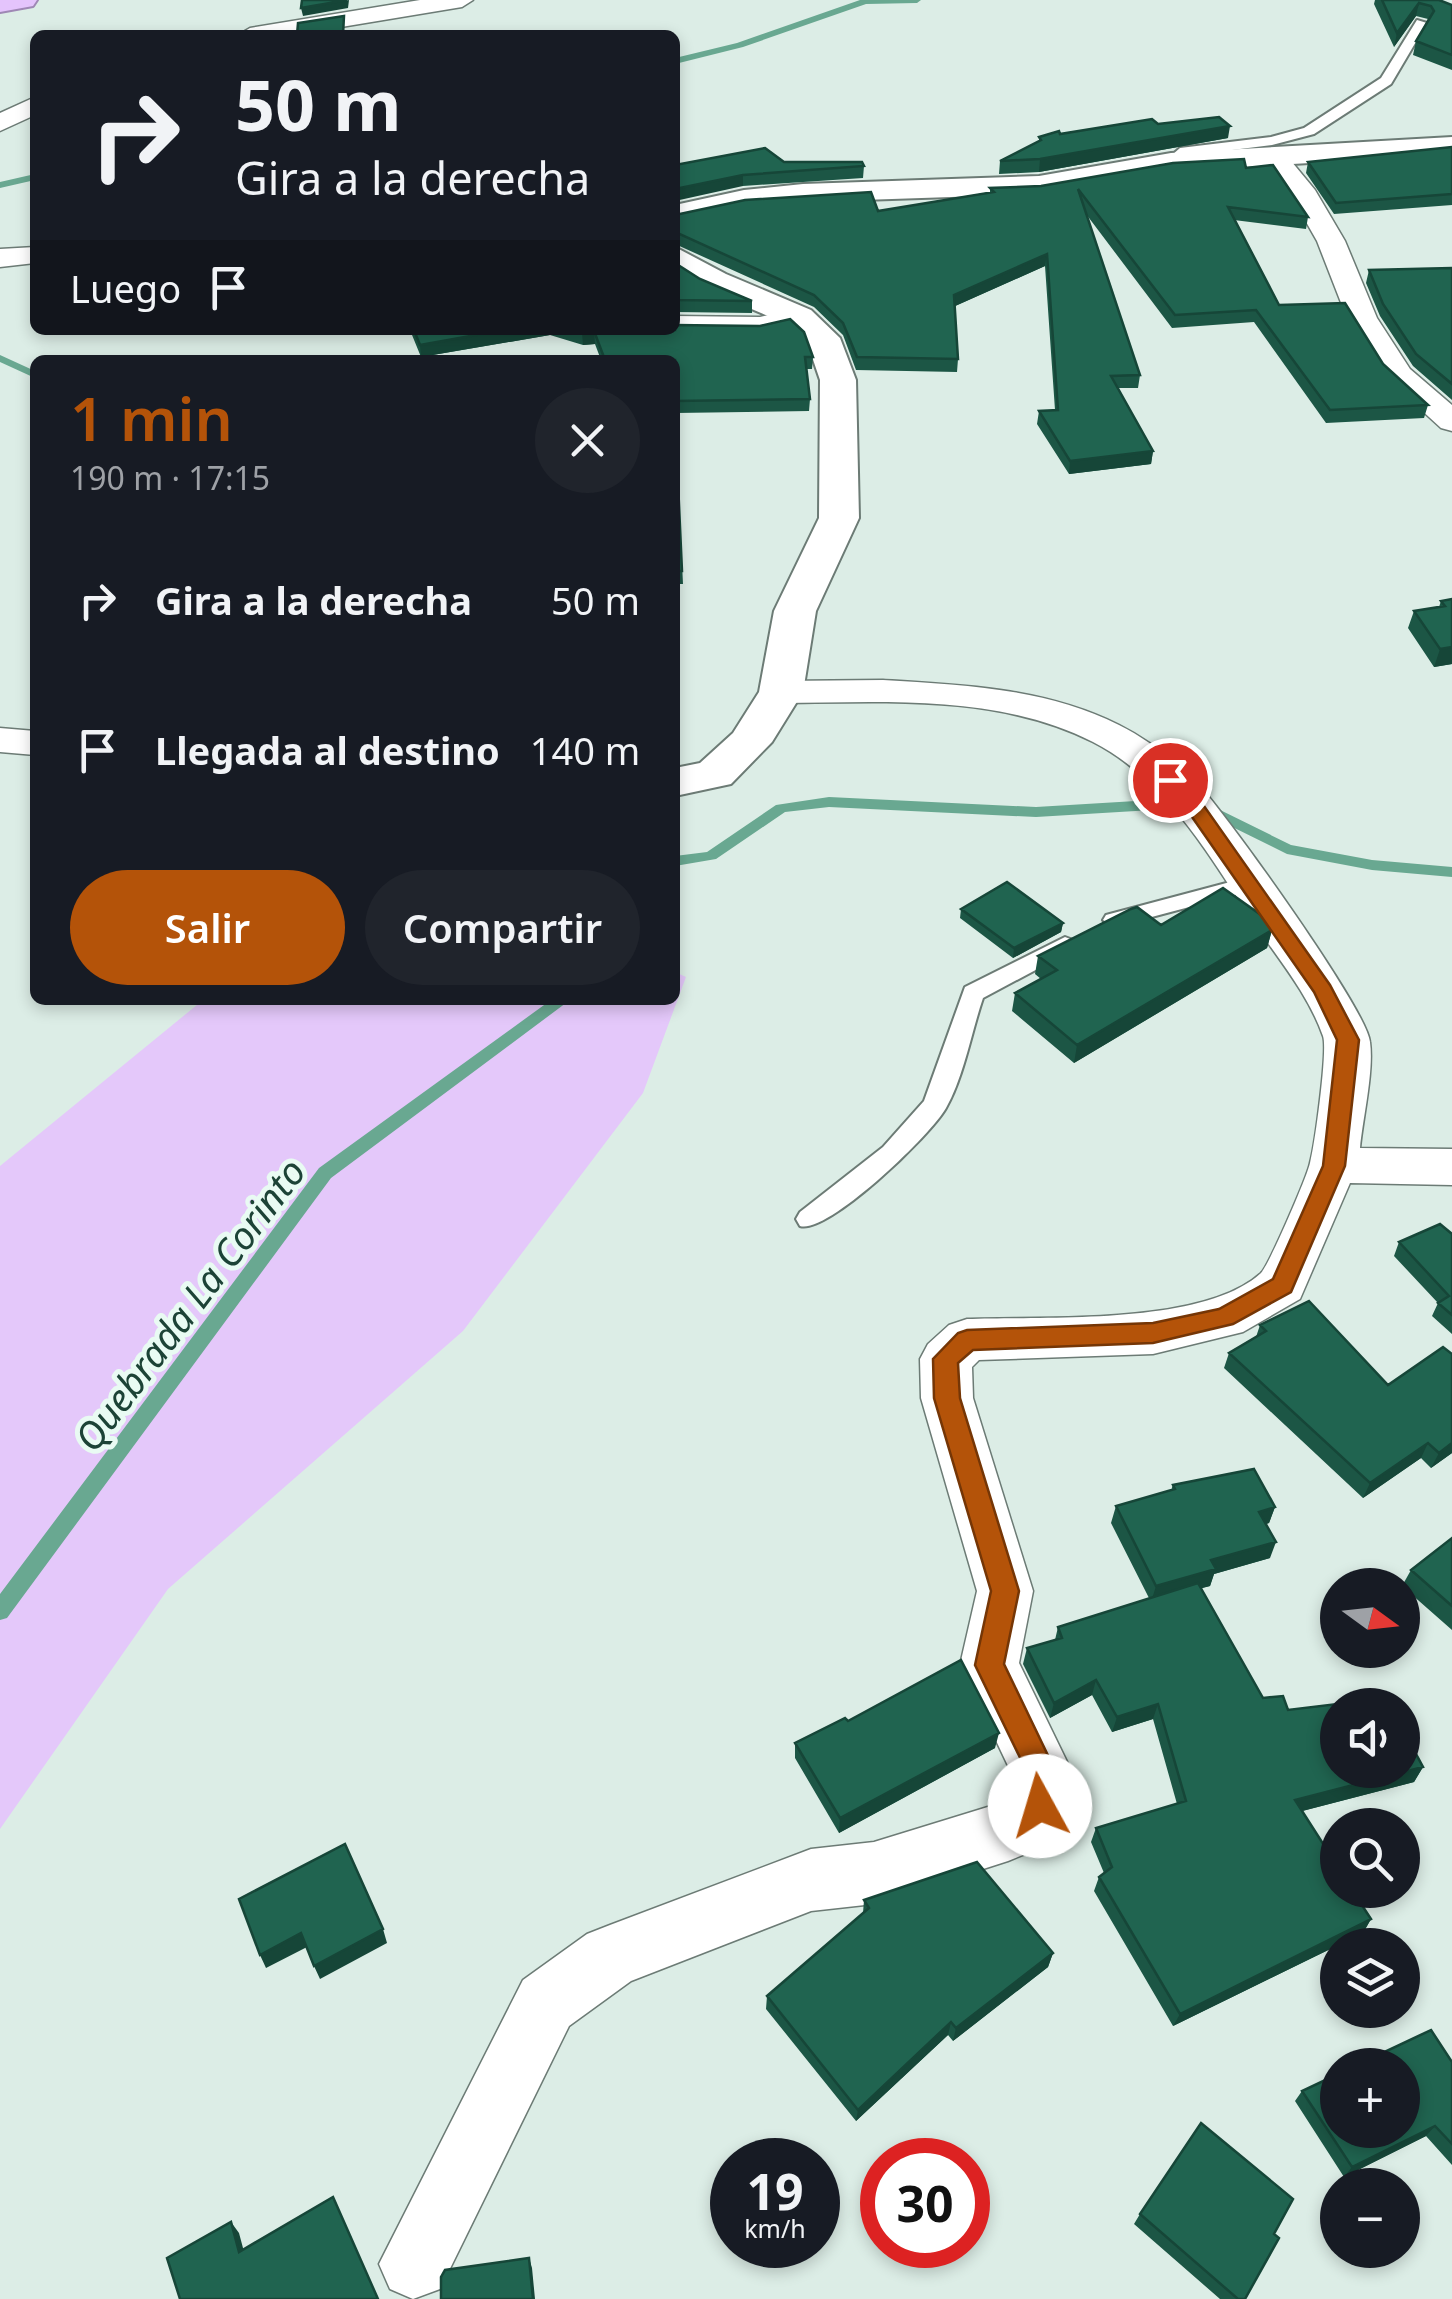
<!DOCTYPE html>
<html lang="es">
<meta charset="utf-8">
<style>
:root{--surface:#171b24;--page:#20242c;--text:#f1f3f6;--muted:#9ea1a6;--accent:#b45309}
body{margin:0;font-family:"Noto Sans",sans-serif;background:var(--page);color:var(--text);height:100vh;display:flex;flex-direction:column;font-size:38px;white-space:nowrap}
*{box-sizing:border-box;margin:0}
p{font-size:32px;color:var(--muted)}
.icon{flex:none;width:55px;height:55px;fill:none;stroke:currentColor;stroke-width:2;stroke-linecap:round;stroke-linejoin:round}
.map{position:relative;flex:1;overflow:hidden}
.details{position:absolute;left:30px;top:355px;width:650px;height:650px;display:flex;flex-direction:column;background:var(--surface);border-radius:15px;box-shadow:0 5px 15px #0003}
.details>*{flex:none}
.guide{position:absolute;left:30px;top:30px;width:650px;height:305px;border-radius:15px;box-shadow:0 5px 15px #0003;background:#171b24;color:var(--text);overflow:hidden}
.needle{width:65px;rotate:105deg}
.fabs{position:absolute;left:1320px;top:1568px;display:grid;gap:20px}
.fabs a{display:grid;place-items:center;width:100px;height:100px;border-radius:50%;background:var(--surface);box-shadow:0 5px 15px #0003;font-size:50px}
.speed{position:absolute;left:710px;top:2138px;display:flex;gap:20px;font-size:50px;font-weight:700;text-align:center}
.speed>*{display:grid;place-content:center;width:130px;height:130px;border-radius:50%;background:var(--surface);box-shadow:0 5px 15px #0003;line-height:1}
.speed small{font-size:25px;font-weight:400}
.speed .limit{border:15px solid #d22;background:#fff;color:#111}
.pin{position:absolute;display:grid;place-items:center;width:85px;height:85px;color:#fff;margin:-42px;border:5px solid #fff;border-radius:50%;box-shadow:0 2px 10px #0007}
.me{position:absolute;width:110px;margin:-55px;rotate:354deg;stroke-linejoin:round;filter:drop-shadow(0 0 8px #0008)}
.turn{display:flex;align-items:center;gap:35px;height:210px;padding:0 40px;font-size:45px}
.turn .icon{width:130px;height:130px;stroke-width:2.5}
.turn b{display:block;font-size:70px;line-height:85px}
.then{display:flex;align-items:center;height:95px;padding:0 40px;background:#0003;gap:20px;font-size:38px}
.round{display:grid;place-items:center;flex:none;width:105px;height:105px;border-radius:52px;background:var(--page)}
.head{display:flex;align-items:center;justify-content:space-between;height:170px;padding:0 40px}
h1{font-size:60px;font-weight:600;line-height:75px;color:var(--accent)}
.action{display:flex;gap:20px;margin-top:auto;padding:20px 40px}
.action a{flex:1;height:115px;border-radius:60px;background:var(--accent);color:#fff;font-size:40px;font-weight:600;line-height:115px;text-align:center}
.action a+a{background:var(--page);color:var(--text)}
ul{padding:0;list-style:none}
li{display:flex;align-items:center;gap:30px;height:150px;padding:0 40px}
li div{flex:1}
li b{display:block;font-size:38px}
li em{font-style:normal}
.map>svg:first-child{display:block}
</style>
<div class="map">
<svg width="1452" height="2299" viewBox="0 0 1452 2299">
<rect width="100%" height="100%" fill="#dcede6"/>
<path fill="#e4c8fa" d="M675 972 686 977 643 1093 463 1331 168 1589 0 1829V1166L203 1000H675Z"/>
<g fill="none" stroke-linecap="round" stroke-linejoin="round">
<path fill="#69a891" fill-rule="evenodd" d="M860 0H921L917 3 866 4 743 47 675 64V58L737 43Z
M35 174V180L0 188V182Z
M0 355 35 371V378L0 362Z
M829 797 1036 807 1169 799 1212 806 1291 845 1372 860 1452 867V877L1372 870 1287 854 1204 813 1169 809 1036 817 829 807 785 812 716 859 675 866V856L707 852 776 805Z
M551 1000H570L331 1178 7 1618 0 1620V1594L319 1168Z"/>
<g stroke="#6c7b75" stroke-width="4">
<path id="service" d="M1417 20 1427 23 1391 84 1314 134 1272 145 1184 156 1171 166 1164 162 1180 148 1271 137 1304 128 1381 78Z
M1249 877 1257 879 1260 884 1257 889 1114 927 1103 920 1106 915Z
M1065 937 1073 940 1076 945 1073 950 983 998C971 1033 964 1076 946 1108 931 1135 827 1235 800 1226L796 1219 800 1212 883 1147 924 1101 965 987Z"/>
</g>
<g stroke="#6c7b75" stroke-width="3">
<path id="minor" d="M420 0H473L462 7 293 35H238L250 28Z
M35 97V115L0 131V113Z
M1273 148 1282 150 1315 190 1345 241 1377 318 1410 369 1452 405V431L1441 428 1383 375 1347 318 1317 241 1293 199 1260 156Z
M35 247V263L0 267V249Z
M799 308 809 311 814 317 809 323 760 335 675 334 664 330H675V316L760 317Z
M883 680C964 685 1045 688 1119 725 1151 741 1179 764 1203 790 1231 821 1367 1010 1370 1042 1374 1071 1363 1117 1360 1148L1452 1149V1185L1350 1183 1300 1299 1243 1332 1153 1354 979 1360 972 1367 973 1398 1033 1591 1019 1663 1071 1770 1072 1807 1063 1828 1030 1852 1008 1861 874 1904 811 1911 631 1981 569 2026 440 2289 413 2299 390 2289 379 2264 523 1980 587 1934 610 1925 811 1849 874 1842 991 1806 1010 1792 1011 1772 960 1665 977 1591 921 1398 920 1359 928 1344 949 1325 967 1319C1044 1316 1203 1326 1261 1273 1269 1265 1307 1177 1310 1163 1315 1144 1328 1049 1323 1036 1309 996 1280 961 1256 926 1210 858 1169 781 1093 742 999 694 884 702 781 703L768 700 762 692 768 684 781 681Z
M0 728 35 731V755L0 752Z"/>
</g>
<g stroke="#6c7b75" stroke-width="4">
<path id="tertiary" d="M1452 137V155L1171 171 1039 194 803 202 744 208 675 225V205L744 190 803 184 1039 176 1171 153Z
M675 247 726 274 811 310 840 338 856 380 859 518 816 611 803 692 772 742 731 784 675 796V768L700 763 733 733 759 692 774 611 819 518 820 380 807 342 787 324 702 288 675 271Z"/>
</g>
<g stroke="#9f88b5" stroke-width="4">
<path id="trunk" d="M0 0H37L33 6 0 12Z"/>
</g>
<use href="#service" fill="#fff" fill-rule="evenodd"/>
<use href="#minor" fill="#fff" fill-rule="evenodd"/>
<use href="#tertiary" fill="#fff" fill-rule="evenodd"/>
<use href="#trunk" fill="#e4c4fc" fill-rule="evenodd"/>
</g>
<path fill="#1c5645" d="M1375 0H1439L1452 5V70L1413 55 1416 41 1428 19 1416 16 1394 47 1374 4Z
M1158 124 1228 138 1039 172 999 174 1000 161 1039 141V137Z
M1452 147V205L1334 214 1306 173 1308 162Z
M784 162 864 166 863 178 743 186 675 165Z
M1246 168 1308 217 1306 229 1234 220 1279 305 1383 364 1428 405 1424 418 1326 423 1254 322 1172 328 1086 214 1140 375 1138 388H1118L1153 451 1151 464 1069 474 1037 424 1039 411 1055 410 1045 266 955 306 958 359 957 372 856 370 843 335 814 307 675 244V215L878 211 990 192V188L1041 186Z
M675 263 700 279 752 301V313L675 312Z
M1452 268V400L1413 366 1380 316 1366 283 1369 270Z
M410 330H675L813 357 812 369H806L810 399 809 411 675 413V360H601L595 344 583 345 550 335 421 357Z
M675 416 683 584H675Z
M1452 599V664L1434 667 1408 628 1414 611 1439 607 1441 601Z
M961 909 1063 923 1061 932 1013 958 960 918Z
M1161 925 1272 930 1267 948 1074 1063 1012 1011 1015 993 1041 979 1035 974 1038 956Z
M1452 1234V1334L1432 1316 1438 1303 1394 1256 1399 1242Z
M1260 1325 1388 1385 1452 1354V1453L1431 1468 1421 1458 1363 1498 1224 1368 1229 1353 1256 1337Z
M1173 1485 1275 1507 1269 1523 1266 1524 1270 1558 1214 1574 1210 1586 1201 1588 1263 1698 1288 1710 1423 1767 1414 1782 1302 1811 1371 1919 1363 1933 1173 2026 1094 1891 1099 1877 1104 1873 1091 1842 1096 1828 1177 1804 1153 1719 1112 1732 1092 1695 1050 1718 1023 1664 1027 1648 1055 1640 1058 1627 1149 1598 1111 1523 1116 1506 1171 1490Z
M1452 1538V1630L1402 1586 1411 1570Z
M848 1721 995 1748 839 1833 795 1758V1743Z
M864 1900 1053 1953 1048 1967 953 2041 948 2035 856 2121 766 2009 767 1996 863 1913Z
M1452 2062V2165L1426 2136 1344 2177 1295 2101 1302 2091Z
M1140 2214 1274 2234 1245 2299H1220L1134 2224Z"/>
<path fill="#164638" d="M349 0 348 8 303 16 301 8Z
M1419 3 1416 16 1394 47 1397 33Z
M1230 126 1228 138 1039 172 1040 159Z
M743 175V186L675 201V189Z
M1047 254 1045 266 953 307 954 295Z
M504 330H550V335L421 357 420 345Z
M594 331 595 344 583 345 582 333Z
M1153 451 1151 464 1069 474 1070 461Z
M1452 647V664L1434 667 1440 649Z
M1063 923 1061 932 1013 958 1014 948Z
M1272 930 1267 948 1074 1063 1077 1045Z
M1428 1443 1421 1458 1363 1498 1370 1483Z
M1452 1443V1453L1431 1468 1439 1453Z
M1275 1507 1269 1523 1253 1528 1259 1512Z
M1276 1542 1270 1558 1214 1574 1210 1586 1151 1602 1156 1586 1211 1560Z
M1096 1680 1092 1695 1050 1718 1054 1703Z
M1158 1704 1153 1719 1112 1732 1117 1717Z
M999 1733 995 1748 839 1833 840 1818Z
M1423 1767 1414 1782 1287 1815 1295 1800Z
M1371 1919 1363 1933 1173 2026 1180 2014Z
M383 1929 387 1943 320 1979 314 1966Z
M301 1933 307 1947 266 1968 260 1955Z
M1053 1953 1048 1967 953 2041 956 2028Z
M951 2022 948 2035 856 2121 858 2110Z
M1435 2126 1426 2136 1344 2177 1352 2167Z
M231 2222 239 2233 247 2263 239 2252Z
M529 2258 532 2268 535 2299H533Z"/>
<path fill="#206450" stroke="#164638" stroke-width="2.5" d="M302 0H347L301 8Z
M1382 0H1439L1452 5V55L1416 41 1434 11 1431 6 1419 3 1397 33Z
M344 16 343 35H297L298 23Z
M1219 117 1230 126 1040 159 1000 161 1041 140 1039 137 1059 131 1060 134 1152 119 1158 124Z
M1452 147V194L1336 203 1308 162Z
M765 148 784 162H862L864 166 743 175 675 189V165Z
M1244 159 1246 168 1273 165 1308 217 1228 207 1279 305 1345 303 1383 364 1428 405 1330 410 1256 310 1175 315 1078 189 1140 375 1111 376 1153 451 1070 461 1039 411 1058 410 1047 254 954 295 958 359 857 357 843 323 814 295 675 232V215L745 200 871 192 878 211 994 192 990 188 1041 186 1173 163Z
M675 263 700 279 752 301 675 300Z
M1452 268V384L1416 354 1383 304 1369 270Z
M790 319 804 332 813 357H805L810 399 675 401V360H605L594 331 582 333 574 330H675V325L760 326Z
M414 330H504L420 345Z
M675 416 682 571H675Z
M1452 599V647L1440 649 1414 611 1445 606 1441 601Z
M1007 882 1063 923 1014 948 961 909Z
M1223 888 1261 915 1272 930 1077 1045 1015 993 1057 970 1038 956 1131 909 1137 907 1161 925Z
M1440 1224 1452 1234V1315L1438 1303 1449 1296 1399 1242Z
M1309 1301 1388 1385 1443 1347 1452 1354V1443L1439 1453 1428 1443 1370 1483 1229 1353 1266 1331 1260 1325Z
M1254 1469 1275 1507 1259 1512 1276 1542 1211 1560 1216 1569 1156 1586 1116 1506 1175 1489 1173 1485Z
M1452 1538V1606L1411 1570Z
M1198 1583 1263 1698 1283 1696 1288 1710 1387 1698 1391 1705H1338V1770H1402V1728L1423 1767 1295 1800 1338 1867V1890H1352L1371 1919 1180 2014 1099 1877 1112 1867 1096 1828 1186 1801 1158 1704 1117 1717 1096 1680 1054 1703 1027 1648 1062 1638 1058 1627Z
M961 1660 999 1733 840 1818 795 1743 845 1718 848 1721Z
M345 1844 383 1929 314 1966 301 1933 260 1955 239 1899Z
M977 1862 1053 1953 956 2028 951 2022 858 2110 767 1996 869 1908 864 1900Z
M1431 2030 1452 2062V2144L1435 2126 1352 2167 1302 2091 1338 2074V2130H1402V2065H1357Z
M1201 2123 1293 2199 1274 2234 1279 2238 1245 2299H1238L1140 2214Z
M333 2197 378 2299H180L167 2258 231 2222 239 2252Z
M529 2258 533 2299H441V2277L445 2270Z"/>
<path fill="#b45309" stroke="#753606" stroke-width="2.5" d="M1170 775 1197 796 1330 985 1359 1040 1345 1166 1291 1292 1233 1324 1153 1343 973 1350 958 1363 960 1398 1019 1591 1004 1664 1055 1770V1806L1051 1817 1040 1821 1030 1817 1026 1806V1770L975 1665 991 1591 934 1398 933 1359 958 1333 967 1330 1153 1323 1219 1309 1273 1279 1323 1166 1337 1040 1314 992 1183 804 1161 780Z"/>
<g text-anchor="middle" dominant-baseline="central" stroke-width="10" stroke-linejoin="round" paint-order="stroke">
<g font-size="38" font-style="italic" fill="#1c4336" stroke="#e9fbf3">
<text transform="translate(189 1304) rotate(-53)">Quebrada La Corinto</text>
</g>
</g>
</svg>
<div class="fabs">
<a><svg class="needle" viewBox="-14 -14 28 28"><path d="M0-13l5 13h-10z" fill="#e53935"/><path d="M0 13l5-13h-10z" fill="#9ea1a6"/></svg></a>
<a><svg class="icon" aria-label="sound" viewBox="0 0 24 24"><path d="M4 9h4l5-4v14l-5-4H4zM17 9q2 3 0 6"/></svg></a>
<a><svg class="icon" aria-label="search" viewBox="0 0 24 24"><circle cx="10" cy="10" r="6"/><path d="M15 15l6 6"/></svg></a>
<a><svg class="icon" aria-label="layers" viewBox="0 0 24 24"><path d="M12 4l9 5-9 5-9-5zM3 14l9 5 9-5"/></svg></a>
<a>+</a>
<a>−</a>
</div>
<div class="speed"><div>19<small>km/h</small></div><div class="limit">30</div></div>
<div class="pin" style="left:1170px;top:780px;background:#d93025"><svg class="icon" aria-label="arrive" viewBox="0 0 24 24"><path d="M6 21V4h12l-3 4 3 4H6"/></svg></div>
<svg class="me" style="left:1040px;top:1806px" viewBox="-20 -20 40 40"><circle r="19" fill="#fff"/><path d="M0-13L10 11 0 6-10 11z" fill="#b45309"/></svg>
<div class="guide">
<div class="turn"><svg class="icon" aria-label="right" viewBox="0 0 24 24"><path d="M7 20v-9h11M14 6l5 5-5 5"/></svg><div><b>50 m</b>Gira a la derecha</div></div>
<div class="then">Luego<svg class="icon" aria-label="arrive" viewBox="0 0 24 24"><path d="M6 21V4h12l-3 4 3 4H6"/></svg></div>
</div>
<section class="details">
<div class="head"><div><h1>1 min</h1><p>190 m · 17:15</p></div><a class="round"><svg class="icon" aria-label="close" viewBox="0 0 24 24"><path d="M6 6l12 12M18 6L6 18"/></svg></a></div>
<ul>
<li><svg class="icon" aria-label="right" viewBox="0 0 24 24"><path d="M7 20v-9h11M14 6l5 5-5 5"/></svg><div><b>Gira a la derecha</b></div><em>50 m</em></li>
<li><svg class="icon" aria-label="arrive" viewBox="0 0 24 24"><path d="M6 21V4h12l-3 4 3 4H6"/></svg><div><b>Llegada al destino</b></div><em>140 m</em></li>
</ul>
<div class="action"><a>Salir</a><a>Compartir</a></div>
</section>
</div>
